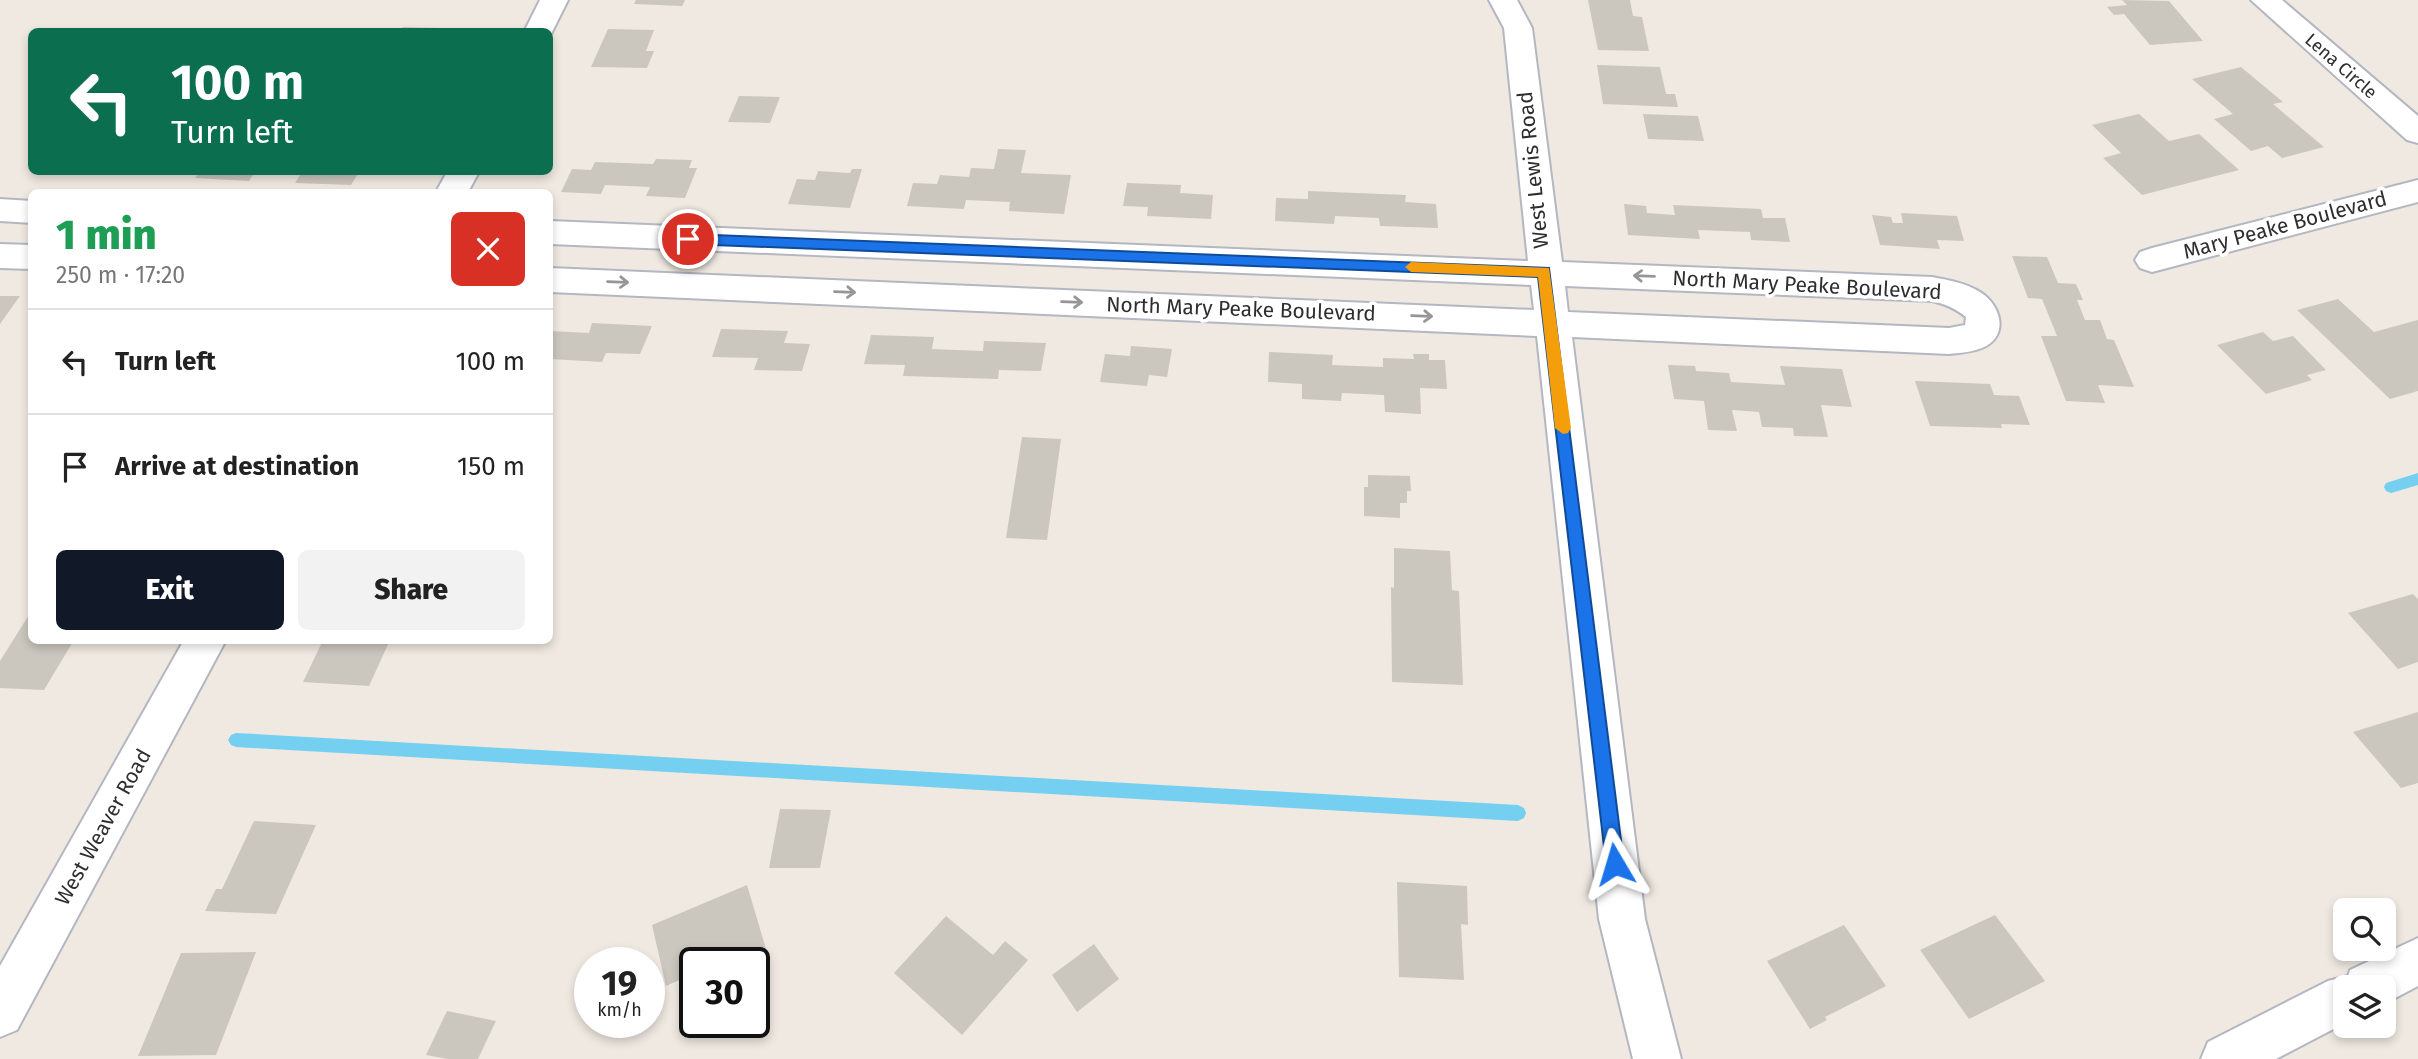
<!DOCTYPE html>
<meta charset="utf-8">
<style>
:root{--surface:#fff;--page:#f2f2f2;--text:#222;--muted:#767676;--line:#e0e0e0;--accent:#111827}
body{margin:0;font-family:"Fira Sans",sans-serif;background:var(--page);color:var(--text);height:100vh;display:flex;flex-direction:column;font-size:26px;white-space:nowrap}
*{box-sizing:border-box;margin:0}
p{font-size:23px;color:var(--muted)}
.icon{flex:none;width:38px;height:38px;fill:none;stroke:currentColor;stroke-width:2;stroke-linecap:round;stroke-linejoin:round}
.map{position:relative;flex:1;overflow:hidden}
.sheet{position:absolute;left:28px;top:189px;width:525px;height:455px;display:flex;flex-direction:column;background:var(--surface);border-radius:10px;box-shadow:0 4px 10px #0003}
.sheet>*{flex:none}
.banner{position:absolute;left:28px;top:28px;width:525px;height:147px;border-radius:10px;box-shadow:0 4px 10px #0003;background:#0b6e4f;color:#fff;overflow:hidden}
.buttons{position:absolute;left:2333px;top:898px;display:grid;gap:14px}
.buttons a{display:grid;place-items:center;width:63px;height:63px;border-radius:10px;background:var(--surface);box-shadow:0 4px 10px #0003;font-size:35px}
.speed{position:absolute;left:574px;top:947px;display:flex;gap:14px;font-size:35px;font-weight:700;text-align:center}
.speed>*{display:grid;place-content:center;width:91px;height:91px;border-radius:50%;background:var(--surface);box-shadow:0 4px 10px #0003;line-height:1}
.speed small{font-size:18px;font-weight:400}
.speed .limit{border:4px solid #111;border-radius:10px;background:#fff;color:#111}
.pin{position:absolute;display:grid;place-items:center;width:60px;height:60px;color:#fff;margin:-30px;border:4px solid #fff;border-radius:50%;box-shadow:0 2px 7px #0007}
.me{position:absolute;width:77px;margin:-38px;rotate:353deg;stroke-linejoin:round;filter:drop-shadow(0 0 5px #0008)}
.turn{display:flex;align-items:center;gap:24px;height:147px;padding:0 28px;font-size:32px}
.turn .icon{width:91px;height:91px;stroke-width:2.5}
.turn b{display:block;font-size:49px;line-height:60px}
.round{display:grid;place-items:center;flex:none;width:74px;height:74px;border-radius:10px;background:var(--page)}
.overview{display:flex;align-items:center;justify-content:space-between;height:119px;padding:0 28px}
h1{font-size:42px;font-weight:800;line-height:52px;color:#1e9e55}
.button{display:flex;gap:14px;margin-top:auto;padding:14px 28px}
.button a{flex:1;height:80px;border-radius:10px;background:var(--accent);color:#fff;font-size:28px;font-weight:800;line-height:80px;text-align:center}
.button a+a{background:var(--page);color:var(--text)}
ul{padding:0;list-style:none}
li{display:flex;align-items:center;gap:21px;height:105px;padding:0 28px;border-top:2px solid var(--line)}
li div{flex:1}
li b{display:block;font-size:26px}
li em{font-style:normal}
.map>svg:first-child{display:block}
</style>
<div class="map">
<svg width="2418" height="1059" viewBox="0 0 2418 1059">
<rect width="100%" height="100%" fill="#efe9e1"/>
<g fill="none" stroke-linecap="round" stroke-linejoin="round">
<path fill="#75cff0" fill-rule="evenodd" d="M2418 473V485L2391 493 2386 491 2384 487 2386 483Z
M236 733 1518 805 1524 808 1526 813 1524 818 1518 821 236 747 231 745 228 740 231 735Z"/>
</g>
<path fill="#cbc7bf" d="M636 0H685L682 6 634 4Z
M1588 0H1630L1633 16 1642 17 1649 51 1598 50Z
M2122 0 2169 1 2203 41 2150 45 2124 14 2114 15 2107 7 2127 5Z
M403 27 440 28 438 32H400Z
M608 29 654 30 646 51H654L647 68 591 67Z
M1597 65 1660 67 1666 94H1675L1678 107 1603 104Z
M2241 67 2283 102 2273 104 2324 147 2282 158 2268 146 2251 151 2214 119 2233 114 2192 79Z
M739 96 780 97 770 123 728 122Z
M1643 114 1698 116 1704 141 1648 139Z
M2139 114 2169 141 2199 134 2239 170 2142 195 2103 158 2121 153 2092 125Z
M998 149 1026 150 1021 173 1071 175 1064 214 1009 211 1010 202 966 200 964 209 907 206 913 183 937 184 940 175 969 177 971 168 994 169Z
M656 159 692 160 689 168H697L685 198 646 196 650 187 605 185 601 194 561 192 572 169 591 170 595 162 653 164Z
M852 169H862L850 208 788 204 797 179 815 180 818 171 850 173Z
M200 172H255L249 181 195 178Z
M273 172H359L351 185 295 183 300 175 273 174Z
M1127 183 1181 185 1180 193 1213 195 1211 219 1147 216 1148 207 1123 206Z
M1308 191 1406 195 1405 202 1436 204 1438 228 1380 226 1379 218 1335 216 1334 224 1275 221 1276 198 1308 199Z
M1624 204 1646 206 1647 213 1675 215 1673 205 1761 209 1763 218H1785L1790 242 1751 240 1750 232 1698 230 1700 239 1628 235Z
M1901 213 1957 216 1964 241 1937 240 1940 249 1880 245 1872 215 1891 217 1893 223H1903Z
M2012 256 2047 257 2058 283 2076 284 2083 300H2077L2085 320H2100L2107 339 2114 340 2134 387 2098 385 2105 403 2066 401 2041 336H2057L2042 299 2028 298Z
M0 296H20L0 324Z
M2338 299 2374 332 2418 320V391L2390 399 2297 310Z
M592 323 652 326 640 354 606 353 602 362 550 359V331L589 333Z
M721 329 788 331 784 343 810 344 802 371 754 370 758 358 712 357Z
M2263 332 2273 341 2293 336 2326 370 2307 375 2312 380 2266 394 2217 345Z
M871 335 934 337 932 349 983 351 984 341 1046 343 1041 371 999 370 998 379 903 376 905 365 864 364Z
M1131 346 1172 349 1167 377 1149 375 1147 386 1100 382 1105 354 1130 356Z
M1269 352 1333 355 1332 365 1383 367V358L1414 359 1413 354H1429V360H1445L1447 389 1420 388 1421 414 1385 412 1384 395 1342 393 1341 401 1302 399V384L1268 382Z
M1668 365 1695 366 1696 371 1729 373 1731 382 1785 385 1780 366 1842 369 1852 407 1821 405 1828 437 1794 436 1793 428 1762 427 1759 412 1732 410 1737 431 1708 430 1704 401 1674 399Z
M1915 381 1990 384 1994 395 2019 396 2030 425 2001 424 2002 428 1930 426Z
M1022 437 1061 439 1047 540 1006 538Z
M1368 475 1410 476 1411 491H1407V503H1400V518L1364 516V487H1368Z
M1394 548 1450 551 1452 590 1459 591 1463 685 1392 682 1391 587 1394 588Z
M2413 594 2418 599V662L2398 669 2348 613Z
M32 610V640H74L44 690 0 688V661Z
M323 640H390L369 686 303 682Z
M2418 712V783L2401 788 2353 732Z
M780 809 831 810 820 868H769Z
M254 821 316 825 276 914 205 911 216 889H222Z
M1397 882 1467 886 1468 925 1461 924 1464 980 1399 977Z
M747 885 766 949 739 960 738 955 720 962H695V973L666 986 652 925Z
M1995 915 2045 981 1969 1019 1920 950Z
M946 916 993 955 1005 941 1028 960 962 1035 894 973Z
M1844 925 1886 986 1825 1017 1827 1020 1810 1029 1767 961Z
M1094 944 1119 979 1077 1012 1052 975Z
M256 952 216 1055 138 1056 181 953Z
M447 1011 496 1021 478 1059H448L426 1055Z"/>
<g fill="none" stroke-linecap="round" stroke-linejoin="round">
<g stroke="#b4b7c1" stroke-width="4">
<path id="minor" d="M1489 0H1517L1532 28 1562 262 1932 277C1948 280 1966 283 1980 292 2001 305 2010 336 1982 348 1972 352 1960 353 1949 354L1572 337 1645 919 1681 1059H1633L1599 919 1537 336 550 292V268L1534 310 1531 285 550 244V221L1528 261 1504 28ZM1565 286 1932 301C1945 304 1955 308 1966 317L1965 325 1949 328 1568 312Z
M2251 0H2282L2418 116V143L2407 140Z
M2418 180V202L2152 272 2140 268 2135 260 2140 252 2152 248Z
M0 199 32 201V223L0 221Z
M0 244 32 245V269L0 268Z
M2418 938V986L2384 1004V987H2345V1023L2276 1059H2201L2208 1042 2328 981 2348 976 2350 970Z"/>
</g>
<g stroke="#b4b7c1" stroke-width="4">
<path id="tertiary" d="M540 0H568L550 36V32H524Z
M447 172H479L468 192H436Z
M184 640H226L17 1030 0 1037V966Z"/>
</g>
<use href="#minor" fill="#fff" fill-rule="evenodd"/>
<use href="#tertiary" fill="#fff" fill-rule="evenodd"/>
</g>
<defs><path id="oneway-shaft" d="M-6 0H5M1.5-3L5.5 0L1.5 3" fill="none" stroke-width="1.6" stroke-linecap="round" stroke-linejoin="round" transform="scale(1.75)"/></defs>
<g stroke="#969696">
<use href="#oneway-shaft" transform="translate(1644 276) rotate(-178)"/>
<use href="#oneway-shaft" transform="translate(618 282) rotate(2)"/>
<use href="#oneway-shaft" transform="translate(845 292) rotate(2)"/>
<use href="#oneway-shaft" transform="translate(1072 302) rotate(2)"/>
<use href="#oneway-shaft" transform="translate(1422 316) rotate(2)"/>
</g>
<path fill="#1a73e8" stroke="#114b97" stroke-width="2" d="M688 234 1549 268 1624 864 1622 871 1615 873 1609 871 1606 864 1538 277 688 244 681 239Z"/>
<path fill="#f59e0b" d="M1411 262 1549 268 1571 428 1568 433 1563 434 1555 428 1538 277 1411 272 1405 267Z"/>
<g text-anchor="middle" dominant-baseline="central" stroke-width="7" stroke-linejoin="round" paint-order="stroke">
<g font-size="18" fill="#2e2e2e" stroke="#fff">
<text transform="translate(2341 66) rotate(41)">Lena Circle</text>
</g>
<g font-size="21" fill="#2e2e2e" stroke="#fff">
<text transform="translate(1533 170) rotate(-96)">West Lewis Road</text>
<text transform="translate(2285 225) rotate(-15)">Mary Peake Boulevard</text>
<text transform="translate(1807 285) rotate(3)">North Mary Peake Boulevard</text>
<text transform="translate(1241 309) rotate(2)">North Mary Peake Boulevard</text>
<text transform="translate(103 827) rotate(-61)">West Weaver Road</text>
</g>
</g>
</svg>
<div class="buttons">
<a><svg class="icon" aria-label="search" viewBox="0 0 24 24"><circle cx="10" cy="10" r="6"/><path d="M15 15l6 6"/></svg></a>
<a><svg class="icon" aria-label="layers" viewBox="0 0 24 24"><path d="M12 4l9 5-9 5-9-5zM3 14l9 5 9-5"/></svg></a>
</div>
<div class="speed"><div>19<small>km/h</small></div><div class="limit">30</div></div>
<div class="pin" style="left:688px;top:239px;background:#d93025"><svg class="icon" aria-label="arrive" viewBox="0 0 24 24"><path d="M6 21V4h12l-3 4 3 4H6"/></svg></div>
<svg class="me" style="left:1615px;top:864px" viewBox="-20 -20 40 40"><path d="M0-17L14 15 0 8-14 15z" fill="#1a73e8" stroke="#fff" stroke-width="4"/></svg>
<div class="banner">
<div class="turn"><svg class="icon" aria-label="left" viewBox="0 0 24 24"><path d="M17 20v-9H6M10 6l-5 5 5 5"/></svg><div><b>100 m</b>Turn left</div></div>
</div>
<section class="sheet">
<div class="overview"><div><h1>1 min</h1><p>250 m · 17:20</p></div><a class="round" style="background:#d93025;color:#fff"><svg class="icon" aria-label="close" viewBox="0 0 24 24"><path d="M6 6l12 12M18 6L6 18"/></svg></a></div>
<ul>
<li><svg class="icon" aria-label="left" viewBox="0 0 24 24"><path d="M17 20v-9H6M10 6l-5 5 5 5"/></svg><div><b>Turn left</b></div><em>100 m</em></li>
<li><svg class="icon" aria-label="arrive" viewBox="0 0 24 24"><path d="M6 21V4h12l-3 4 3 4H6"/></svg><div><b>Arrive at destination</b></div><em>150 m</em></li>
</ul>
<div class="button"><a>Exit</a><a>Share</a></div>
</section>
</div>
